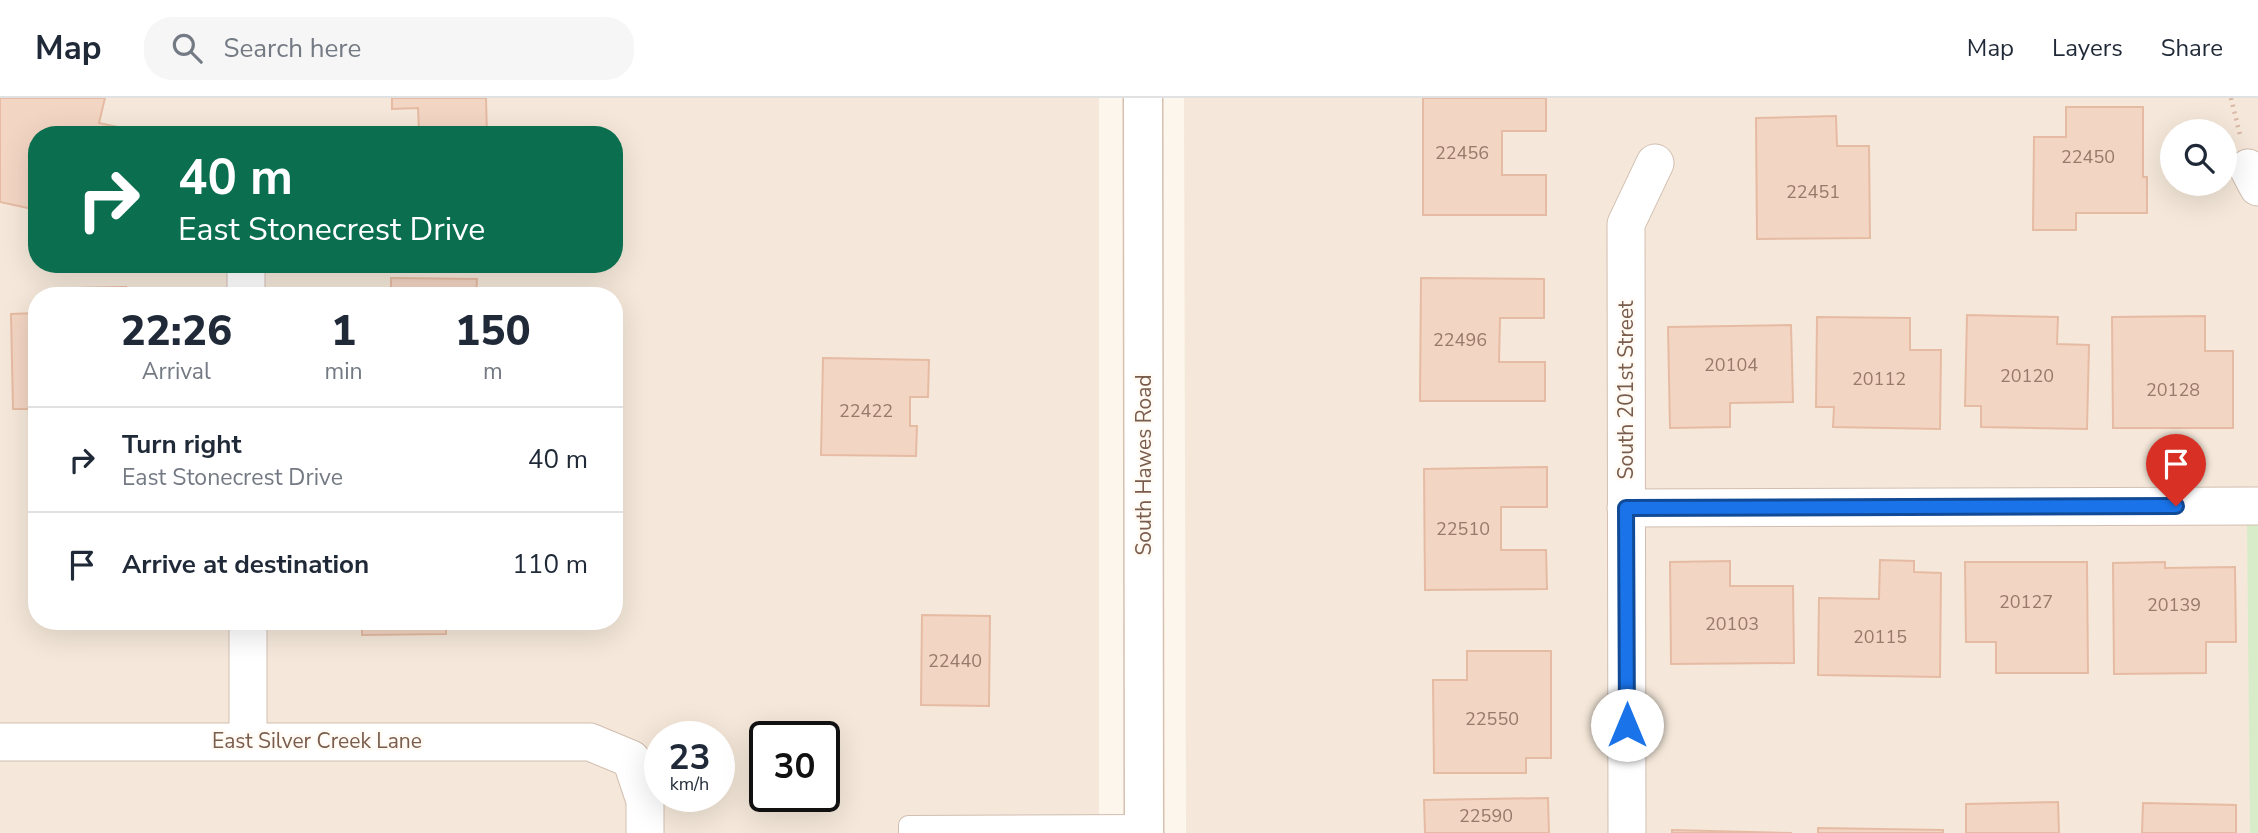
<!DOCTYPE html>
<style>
:root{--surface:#fff;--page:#f6f6f7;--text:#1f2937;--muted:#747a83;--line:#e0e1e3}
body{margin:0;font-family:"Nunito Sans",sans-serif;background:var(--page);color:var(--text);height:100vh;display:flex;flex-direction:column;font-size:26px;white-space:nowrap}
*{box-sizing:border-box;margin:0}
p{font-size:23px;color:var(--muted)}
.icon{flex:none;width:38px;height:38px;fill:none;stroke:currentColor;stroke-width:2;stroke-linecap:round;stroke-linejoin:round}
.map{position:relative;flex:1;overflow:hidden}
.drawer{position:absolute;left:28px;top:189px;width:595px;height:343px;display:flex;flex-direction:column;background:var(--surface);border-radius:28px;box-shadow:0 7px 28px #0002}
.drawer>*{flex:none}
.guide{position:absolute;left:28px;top:28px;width:595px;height:147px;border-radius:28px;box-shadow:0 7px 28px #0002;background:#0b6e4f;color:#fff;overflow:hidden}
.fabs{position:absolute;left:2160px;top:21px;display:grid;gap:14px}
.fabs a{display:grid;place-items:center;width:77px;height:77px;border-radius:50%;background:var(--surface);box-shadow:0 7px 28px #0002;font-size:35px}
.speed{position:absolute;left:644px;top:623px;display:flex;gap:14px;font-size:35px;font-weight:700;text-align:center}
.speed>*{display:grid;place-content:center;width:91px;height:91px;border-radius:50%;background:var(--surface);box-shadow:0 7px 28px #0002;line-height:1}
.speed small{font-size:18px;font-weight:400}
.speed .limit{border:4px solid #111;border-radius:10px;background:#fff;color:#111}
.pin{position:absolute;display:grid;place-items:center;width:60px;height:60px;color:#fff;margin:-72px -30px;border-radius:50% 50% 50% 0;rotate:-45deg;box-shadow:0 0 7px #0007}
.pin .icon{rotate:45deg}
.me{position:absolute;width:77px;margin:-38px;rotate:0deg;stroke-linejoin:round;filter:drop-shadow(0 0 5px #0008)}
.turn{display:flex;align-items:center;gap:24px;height:147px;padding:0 35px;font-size:32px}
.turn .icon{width:91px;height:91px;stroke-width:2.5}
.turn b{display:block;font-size:49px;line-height:60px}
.eta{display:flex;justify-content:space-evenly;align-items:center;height:119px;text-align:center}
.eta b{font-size:42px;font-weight:800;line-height:49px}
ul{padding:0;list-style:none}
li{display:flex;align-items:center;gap:21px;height:105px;padding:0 35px;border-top:2px solid var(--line)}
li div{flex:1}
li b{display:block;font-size:26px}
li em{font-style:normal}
header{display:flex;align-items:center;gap:42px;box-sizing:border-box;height:98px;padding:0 35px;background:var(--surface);border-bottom:2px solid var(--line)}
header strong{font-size:33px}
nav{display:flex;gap:38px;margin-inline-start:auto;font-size:24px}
.search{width:490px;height:63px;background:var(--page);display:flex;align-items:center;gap:18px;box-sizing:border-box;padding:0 24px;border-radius:28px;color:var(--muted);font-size:26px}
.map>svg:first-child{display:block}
</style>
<header>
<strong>Map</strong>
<div class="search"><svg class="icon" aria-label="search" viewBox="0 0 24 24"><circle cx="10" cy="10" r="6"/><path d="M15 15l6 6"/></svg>Search here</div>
<nav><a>Map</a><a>Layers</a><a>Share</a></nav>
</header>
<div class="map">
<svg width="2258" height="735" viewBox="0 0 2258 735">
<rect width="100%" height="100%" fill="#fdf6ec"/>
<path fill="#f5e8da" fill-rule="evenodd" d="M0 0H1099V735H0ZM37 37H614V166H37ZM37 198H614V523H37ZM660 639H719V698H660ZM765 639H824V698H765Z
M1184 0H2258V735H1186ZM2172 33H2224V86H2172Z"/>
<path fill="#d8ecc9" d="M2247 427H2258V735H2250Z"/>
<path fill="#f3d5c3" stroke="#e6bba3" stroke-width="2" d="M0 0H105L99 25 118 29 117 37H37V112L0 104Z
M392 0H486L487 37H372V35L419 34 418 10 392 11Z
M1423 0H1546V33H1502V77H1546V117H1423Z
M2066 9H2143V79H2147V115H2076V132H2033L2034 39H2066Z
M1836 18 1837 48H1869L1870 140 1757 141 1756 20Z
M391 180 477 181 476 198H391Z
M1421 180 1544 181V220H1500L1499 264H1545V303H1420Z
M126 189V198H77L76 190Z
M37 215V311H13L11 216Z
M1967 217 2058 219 2057 246 2089 247 2087 331 1981 329V308H1965Z
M2205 218V253H2233V330H2113L2112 219Z
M1817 219 1910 220V252H1941L1940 331 1833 329 1834 309H1816Z
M1791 227 1793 304 1730 305V329L1670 330 1668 229Z
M823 260 929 262 928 299H910V328H917L916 358 821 357Z
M1547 369V409H1501V452H1546L1547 491 1425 492 1424 371Z
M1880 462 1914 463V474L1941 475 1940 579 1818 577 1819 500 1879 501Z
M1730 463V488H1793L1794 565 1671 566 1670 464Z
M1965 464H2087L2088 575H1996V544H1966Z
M2165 464V470L2235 469 2236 544H2206V575L2114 576 2113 465Z
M922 517 990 518 989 608 921 607Z
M362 523H446V536L362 537Z
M1467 553H1551V660H1526V675H1434L1433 582H1467Z
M1548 700 1549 735H1425L1424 702Z
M2058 704 2059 735H1966V706Z
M2143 705 2236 707V735H2142Z
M1818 730 1943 732V735H1818Z
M1672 732 1792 735H1672Z"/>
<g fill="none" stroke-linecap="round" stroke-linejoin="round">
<g stroke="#d1beb0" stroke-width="20">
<path id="lane" d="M908 735V727L1144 726"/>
</g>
<g stroke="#d1beb0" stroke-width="39">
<path id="street" d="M2248 70 2258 89
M246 166V198
M1626 410 2258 408
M248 523V643
M0 644H590L631 661 645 703V735
M1627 735 1626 126 1655 65"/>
</g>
<g stroke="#d6c0b0" stroke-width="41">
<path id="secondary" d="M1143 0 1144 735"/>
</g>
<path stroke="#d9b8a5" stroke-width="4.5" stroke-dasharray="2 5" stroke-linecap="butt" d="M2231 0 2240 37"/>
<use href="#lane" stroke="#fff" stroke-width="18"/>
<use href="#street" stroke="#fff" stroke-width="37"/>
<use href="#secondary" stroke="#fff" stroke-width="38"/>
</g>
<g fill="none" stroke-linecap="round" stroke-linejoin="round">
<g stroke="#114b97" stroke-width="18">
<path id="route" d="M1627 627 1626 410 2176 408"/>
</g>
<use href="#route" stroke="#1a73e8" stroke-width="12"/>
</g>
<g text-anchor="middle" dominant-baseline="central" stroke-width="5" stroke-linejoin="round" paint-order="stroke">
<g font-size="18" fill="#987a6a">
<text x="1462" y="55">22456</text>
<text x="2088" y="59">22450</text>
<text x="1813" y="94">22451</text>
<text x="1460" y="242">22496</text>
<text x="1731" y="267">20104</text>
<text x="2027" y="278">20120</text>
<text x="1879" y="281">20112</text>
<text x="2173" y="292">20128</text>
<text x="866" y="313">22422</text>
<text x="1463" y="431">22510</text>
<text x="2026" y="504">20127</text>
<text x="2174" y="507">20139</text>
<text x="1732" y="526">20103</text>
<text x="1880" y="539">20115</text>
<text x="955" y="563">22440</text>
<text x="1492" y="621">22550</text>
<text x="1486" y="718">22590</text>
</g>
<g font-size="21" fill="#7a5c4d" stroke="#fffaf3">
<text transform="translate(1626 292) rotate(-90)">South 201st Street</text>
<text transform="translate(1144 367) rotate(-90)">South Hawes Road</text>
<text x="317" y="643">East Silver Creek Lane</text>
</g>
</g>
</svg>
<div class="fabs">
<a><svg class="icon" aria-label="search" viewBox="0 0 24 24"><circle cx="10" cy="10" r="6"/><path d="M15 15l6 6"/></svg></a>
</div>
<div class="speed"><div>23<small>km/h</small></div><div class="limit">30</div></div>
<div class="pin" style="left:2176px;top:408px;background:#d93025"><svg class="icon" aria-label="arrive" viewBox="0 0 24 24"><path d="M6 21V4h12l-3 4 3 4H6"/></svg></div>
<svg class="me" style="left:1627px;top:627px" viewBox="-20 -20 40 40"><circle r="19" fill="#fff"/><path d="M0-13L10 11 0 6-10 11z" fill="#1a73e8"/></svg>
<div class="guide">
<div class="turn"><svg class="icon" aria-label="right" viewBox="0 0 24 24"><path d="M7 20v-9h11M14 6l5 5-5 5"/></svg><div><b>40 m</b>East Stonecrest Drive</div></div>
</div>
<section class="drawer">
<div class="eta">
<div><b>22:26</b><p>Arrival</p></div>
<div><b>1</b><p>min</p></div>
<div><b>150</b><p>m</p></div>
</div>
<ul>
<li><svg class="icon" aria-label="right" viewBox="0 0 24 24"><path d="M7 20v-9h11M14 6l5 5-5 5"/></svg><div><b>Turn right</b><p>East Stonecrest Drive</p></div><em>40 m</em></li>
<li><svg class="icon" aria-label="arrive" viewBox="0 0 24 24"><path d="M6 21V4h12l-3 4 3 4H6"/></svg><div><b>Arrive at destination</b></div><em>110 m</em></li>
</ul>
</section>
</div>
